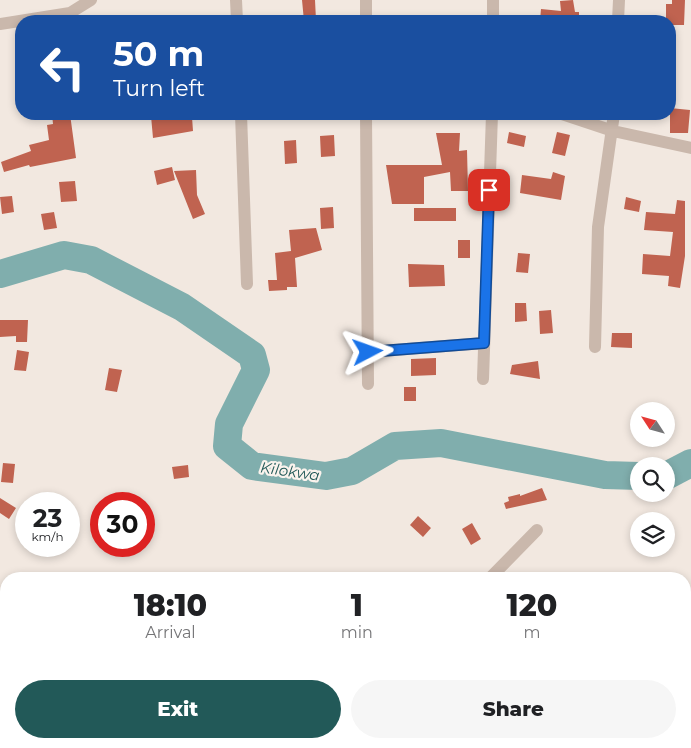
<!DOCTYPE html>
<style>
:root{--surface:#fff;--page:#f6f6f6;--text:#202124;--muted:#757577;--accent:#225958}
body{margin:0;font-family:Montserrat,sans-serif;background:var(--page);color:var(--text);height:100vh;display:flex;flex-direction:column;font-size:19px;white-space:nowrap}
*{box-sizing:border-box;margin:0}
p{font-size:16px;color:var(--muted)}
.icon{flex:none;width:28px;height:28px;fill:none;stroke:currentColor;stroke-width:2;stroke-linecap:round;stroke-linejoin:round}
.map{position:relative;flex:1;overflow:hidden}
.panel{position:absolute;left:0px;top:572px;width:691px;height:176px;display:flex;flex-direction:column;background:var(--surface);border-radius:20px 20px 0 0;box-shadow:0 2px 8px #0003}
.panel>*{flex:none}
.hud{position:absolute;left:15px;top:15px;width:661px;height:105px;border-radius:20px;box-shadow:0 2px 8px #0003;background:#1a4fa0;color:#fff;overflow:hidden}
.needle{width:32px;rotate:306deg}
.fabs{position:absolute;left:630px;top:402px;display:grid;gap:10px}
.fabs a{display:grid;place-items:center;width:45px;height:45px;border-radius:50%;background:var(--surface);box-shadow:0 2px 8px #0003;font-size:25px}
.speed{position:absolute;left:15px;top:492px;display:flex;gap:10px;font-size:25px;font-weight:700;text-align:center}
.speed>*{display:grid;place-content:center;width:65px;height:65px;border-radius:50%;background:var(--surface);box-shadow:0 2px 8px #0003;line-height:1}
.speed small{font-size:12px;font-weight:400}
.speed .limit{border:8px solid #d22;background:#fff;color:#111}
.pin{position:absolute;display:grid;place-items:center;width:42px;height:42px;color:#fff;margin:-21px;border-radius:10px;box-shadow:0 2px 8px #0006}
.me{position:absolute;width:55px;margin:-28px;rotate:86deg;stroke-linejoin:round;filter:drop-shadow(0 0 4px #0008)}
.turn{display:flex;align-items:center;gap:18px;height:105px;padding:0 15px;font-size:22px}
.turn .icon{width:65px;height:65px;stroke-width:2.5}
.turn b{display:block;font-size:35px;line-height:42px}
.eta{display:flex;justify-content:space-evenly;align-items:center;height:85px;text-align:center}
.eta b{font-size:30px;font-weight:800;line-height:35px}
.cta{display:flex;gap:10px;margin-top:auto;padding:10px 15px}
.cta a{flex:1;height:58px;border-radius:30px;background:var(--accent);color:#fff;font-size:20px;font-weight:800;line-height:58px;text-align:center}
.cta a+a{background:var(--page);color:var(--text)}
.map>svg:first-child{display:block}
</style>
<div class="map">
<svg width="691" height="748" viewBox="0 0 691 748">
<rect width="100%" height="100%" fill="#f2e8e0"/>
<g fill="none" stroke-linecap="round" stroke-linejoin="round">
<path stroke="#80aead" stroke-width="28" d="M0 274 64 255 91 260 182 307 252 355 256 370 229 424 227 446 252 466 326 476 352 471 395 446 441 443 605 475 639 476
M666 476 691 463"/>
</g>
<path fill="#c06350" d="M302 0H315L316 20 304 21Z
M573 0 575 12H579V21H540L541 9 561 11 560 1Z
M672 0H685L684 25H670V21H666V4H672Z
M670 108 690 110 688 133H670Z
M52 114H70L76 158 30 167 29 165 4 172 1 162 31 151 29 145 49 140 47 125 53 124Z
M167 115V119L192 117 193 131 153 138 151 116Z
M509 132 526 136 524 147 507 143Z
M557 132 570 135 565 156 552 153Z
M436 133H460L459 151 467 150 468 191H451L450 172 424 177V204H392L386 165H442Z
M334 135 335 156 321 157 320 136Z
M296 140 297 163 285 164 284 141Z
M172 167 175 180 157 185 154 171Z
M196 170 197 195 205 214 193 219 174 171Z
M553 172 565 176 561 200 520 193 522 175 551 179Z
M75 181 77 201 61 202 59 182Z
M12 196 14 212 2 214 0 197Z
M626 197 641 201 639 212 624 209Z
M677 200 685 201V256L680 288 668 286 669 276 642 274 643 254 670 256 673 232 644 230 646 212 675 214Z
M333 207 334 228 321 229 320 208Z
M414 208H456V221H414Z
M54 212 57 228 44 230 41 214Z
M316 228 322 250 295 258 297 287H287V290L269 291 268 280H277L275 253 291 251 289 230Z
M458 240H470V258H458Z
M518 253 530 254 528 273 516 272Z
M408 264 444 265 445 286 409 287Z
M515 303H526L527 321 515 322Z
M551 310 553 333 540 334 539 311Z
M0 320H28L27 342H16V336L0 337Z
M612 333H632V348L611 347Z
M17 350 29 352 26 371 14 370Z
M436 358V375L411 376V359Z
M538 361 540 379 510 374 512 365Z
M109 368 122 370 117 392 105 390Z
M404 387H416V401H404Z
M3 463 15 464 13 483 1 482Z
M188 465 189 477 174 479 172 467Z
M542 488 547 500 506 509 504 503 509 501 508 497 520 494V496Z
M0 498 16 508 9 519 0 513Z
M418 516 431 528 423 537 410 525Z
M472 523 481 539 471 545 462 529Z"/>
<g fill="none" stroke-linecap="round" stroke-linejoin="round">
<path stroke="#cab8ac" stroke-width="12" d="M236 0 237 21
M366 0V21
M493 21V0
M618 21 619 0
M0 24 70 13 91 0
M241 114 247 284
M366 114 368 384
M562 114 613 131 691 148
M595 347 598 227 614 114
M368 352 484 343
M483 379 492 114
M489 579 537 530
M685 694 691 689
M574 742 575 748
M624 748 630 742"/>
</g>
<g fill="none" stroke-linecap="round" stroke-linejoin="round">
<g stroke="#114b97" stroke-width="12">
<path id="route" d="M368 352 484 343 489 190"/>
</g>
<use href="#route" stroke="#1a73e8" stroke-width="9"/>
</g>
<g text-anchor="middle" dominant-baseline="central" stroke-width="4.5" stroke-linejoin="round" paint-order="stroke">
<g font-size="15" font-style="italic" fill="#225958" stroke="#faf3ed">
<text transform="translate(290 471) rotate(8)">Kilokwa</text>
</g>
</g>
</svg>
<div class="fabs">
<a><svg class="needle" viewBox="-14 -14 28 28"><path d="M0-13l5 13h-10z" fill="#e53935"/><path d="M0 13l5-13h-10z" fill="#757577"/></svg></a>
<a><svg class="icon" aria-label="search" viewBox="0 0 24 24"><circle cx="10" cy="10" r="6"/><path d="M15 15l6 6"/></svg></a>
<a><svg class="icon" aria-label="layers" viewBox="0 0 24 24"><path d="M12 4l9 5-9 5-9-5zM3 14l9 5 9-5"/></svg></a>
</div>
<div class="speed"><div>23<small>km/h</small></div><div class="limit">30</div></div>
<div class="pin" style="left:489px;top:190px;background:#d93025"><svg class="icon" aria-label="arrive" viewBox="0 0 24 24"><path d="M6 21V4h12l-3 4 3 4H6"/></svg></div>
<svg class="me" style="left:368px;top:352px" viewBox="-20 -20 40 40"><path d="M0-17L14 15 0 8-14 15z" fill="#1a73e8" stroke="#fff" stroke-width="4"/></svg>
<div class="hud">
<div class="turn"><svg class="icon" aria-label="left" viewBox="0 0 24 24"><path d="M17 20v-9H6M10 6l-5 5 5 5"/></svg><div><b>50 m</b>Turn left</div></div>
</div>
<section class="panel">
<div class="eta">
<div><b>18:10</b><p>Arrival</p></div>
<div><b>1</b><p>min</p></div>
<div><b>120</b><p>m</p></div>
</div>
<div class="cta"><a>Exit</a><a>Share</a></div>
</section>
</div>
